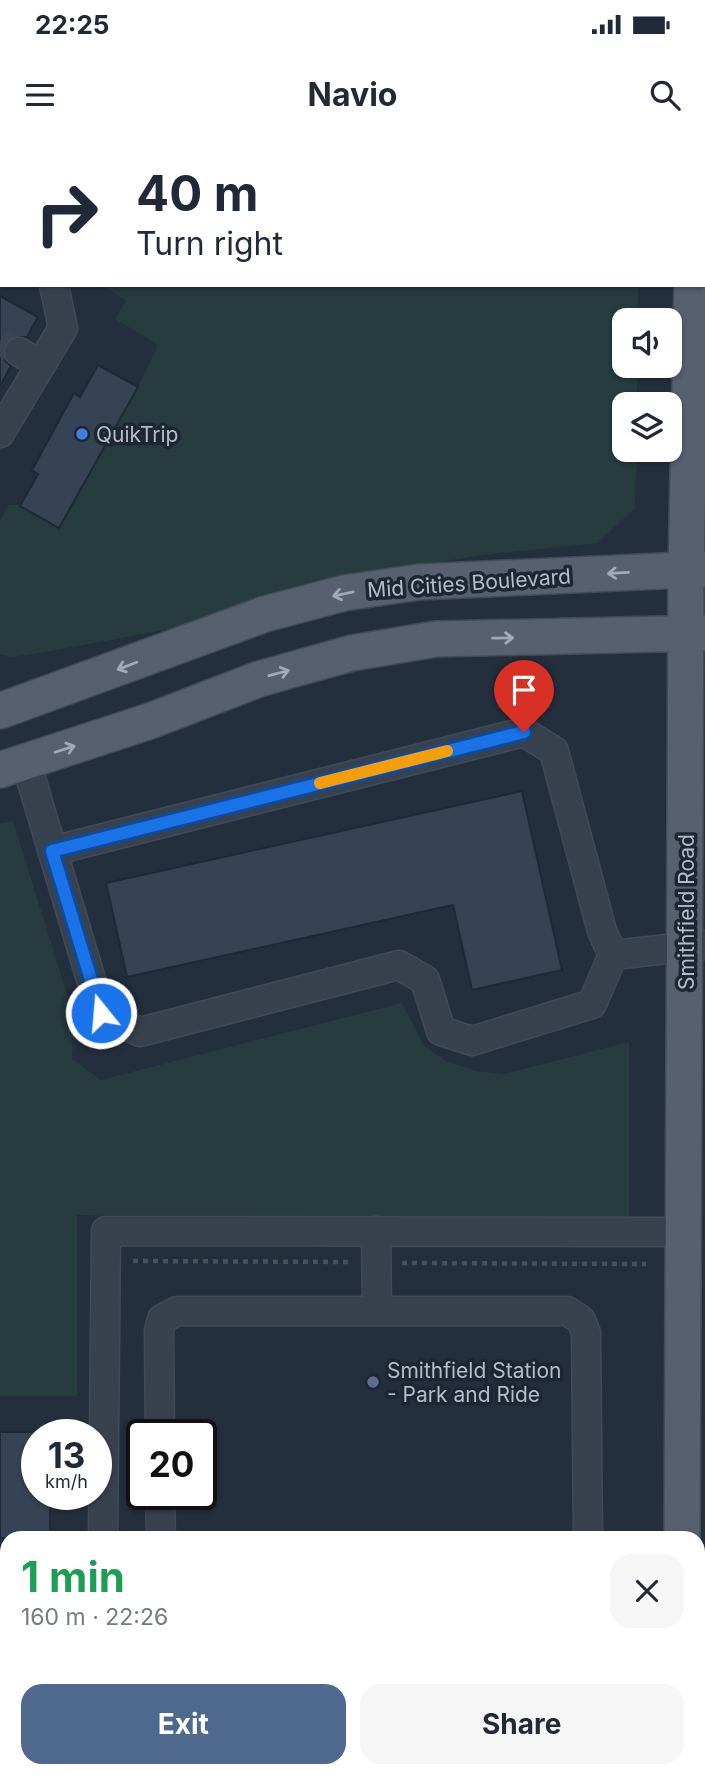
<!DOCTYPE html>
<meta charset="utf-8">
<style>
:root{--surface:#fff;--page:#f6f6f7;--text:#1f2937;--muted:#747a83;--accent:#4f688e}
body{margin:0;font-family:Inter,sans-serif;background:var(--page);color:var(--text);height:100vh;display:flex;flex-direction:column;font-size:26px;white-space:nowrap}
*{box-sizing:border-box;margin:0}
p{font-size:23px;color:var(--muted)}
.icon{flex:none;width:38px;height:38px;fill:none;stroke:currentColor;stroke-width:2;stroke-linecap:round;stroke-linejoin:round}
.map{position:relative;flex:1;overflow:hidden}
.details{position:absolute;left:0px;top:1391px;width:705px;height:247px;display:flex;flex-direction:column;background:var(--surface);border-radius:21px 21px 0 0;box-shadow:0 2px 5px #0004}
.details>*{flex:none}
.banner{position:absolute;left:0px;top:0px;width:705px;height:147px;box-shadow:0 2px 5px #0004;background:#fff;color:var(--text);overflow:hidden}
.tools{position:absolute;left:612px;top:168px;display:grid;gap:14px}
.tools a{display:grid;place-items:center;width:70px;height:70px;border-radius:14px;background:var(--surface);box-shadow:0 2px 5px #0004;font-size:35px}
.speed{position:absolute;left:21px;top:1279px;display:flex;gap:14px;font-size:35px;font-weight:700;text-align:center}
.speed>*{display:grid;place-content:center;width:91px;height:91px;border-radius:50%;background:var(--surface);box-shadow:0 2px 5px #0004;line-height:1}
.speed small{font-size:18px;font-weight:400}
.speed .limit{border:4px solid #111;border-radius:10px;background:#fff;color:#111}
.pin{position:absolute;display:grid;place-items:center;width:60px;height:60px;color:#fff;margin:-72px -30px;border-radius:50% 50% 50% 0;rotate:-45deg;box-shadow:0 0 7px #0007}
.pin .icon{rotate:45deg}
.me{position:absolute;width:77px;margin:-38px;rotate:343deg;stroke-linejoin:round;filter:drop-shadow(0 0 5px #0008)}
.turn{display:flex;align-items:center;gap:24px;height:147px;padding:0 21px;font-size:32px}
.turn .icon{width:91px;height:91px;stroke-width:2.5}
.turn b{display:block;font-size:49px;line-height:60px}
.round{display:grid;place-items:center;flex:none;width:74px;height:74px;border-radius:21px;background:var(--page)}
.headline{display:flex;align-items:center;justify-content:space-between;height:119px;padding:0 21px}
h1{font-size:42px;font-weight:700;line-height:52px;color:#1e9e55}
.button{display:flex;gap:14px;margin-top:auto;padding:14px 21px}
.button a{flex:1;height:80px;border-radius:21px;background:var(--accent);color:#fff;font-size:28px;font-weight:700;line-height:80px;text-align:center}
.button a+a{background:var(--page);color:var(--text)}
.status{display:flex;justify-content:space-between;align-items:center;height:49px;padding:0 35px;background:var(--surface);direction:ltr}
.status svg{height:19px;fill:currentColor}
header{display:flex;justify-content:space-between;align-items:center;height:91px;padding:0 21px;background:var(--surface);font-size:32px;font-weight:700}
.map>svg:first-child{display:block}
</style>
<div class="status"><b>22:25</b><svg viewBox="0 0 49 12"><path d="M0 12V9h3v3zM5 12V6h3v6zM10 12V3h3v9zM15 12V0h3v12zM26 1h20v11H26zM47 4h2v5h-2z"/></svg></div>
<header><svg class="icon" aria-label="menu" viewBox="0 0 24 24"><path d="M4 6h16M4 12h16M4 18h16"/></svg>Navio<svg class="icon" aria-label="search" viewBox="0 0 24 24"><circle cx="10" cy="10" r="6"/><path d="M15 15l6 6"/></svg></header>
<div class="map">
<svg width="705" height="1637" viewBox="0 0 705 1637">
<rect width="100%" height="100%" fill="#242f3e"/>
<path fill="#263c3f" d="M138 0H639L137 2Z
M101 145H638V180H625V226H637V264H625V310H637L635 368 598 403 481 415 387 431 175 488 40 513 11 517 0 514V380L9 365H20L58 387 138 247 158 205 115 179 126 160Z
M13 681 73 874 72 919 101 940 402 863 424 906 446 921 476 931 504 934 629 902V1078L77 1075V1256H0V683Z"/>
<path fill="#364354" stroke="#1f2835" stroke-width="2" d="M0 156 38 177 27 197H11L4 204V220L11 226 0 246Z
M98 225 138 247 59 388 20 366 38 334 32 330 74 253 80 257Z
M522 651 562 830 472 850 453 765 127 837 106 743Z
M0 1292H37V1354H50V1398H0Z"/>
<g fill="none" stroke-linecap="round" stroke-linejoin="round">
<path stroke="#3a4453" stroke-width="28" stroke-dasharray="28 14" stroke-linecap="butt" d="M0 201 19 212"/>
<g stroke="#414a57" stroke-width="31">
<path id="minor" d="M116 2 117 0
M0 101H2
M19 212 41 225
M0 293 63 188 54 145
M26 622 101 873 140 892 399 825 425 840 441 891 472 901 592 864 613 815 602 791 554 611 524 592 52 711
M613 815 705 805
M376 1091 377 1170
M160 1295 159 1191 162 1179 177 1171H567L581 1180 586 1193 588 1398
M160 1354 161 1398
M103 1398 106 1091 684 1092
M100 1637V1631
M159 1637V1631
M587 1637V1631"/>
</g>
<g stroke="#414a57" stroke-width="38">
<path id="major" d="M688 0 689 2
M0 571 265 474 344 453 419 442 705 429
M0 630 150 581 259 539 352 513 436 499 705 493
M682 1398 686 430 692 145
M697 1631V1637
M667 1637V1631"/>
</g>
<path stroke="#3f5557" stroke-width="4.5" stroke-dasharray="5 5" stroke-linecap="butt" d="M133 1121 352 1122
M402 1123 646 1124"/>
<use href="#minor" stroke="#38414e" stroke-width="28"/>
<use href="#major" stroke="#56606e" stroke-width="35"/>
</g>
<defs><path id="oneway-shaft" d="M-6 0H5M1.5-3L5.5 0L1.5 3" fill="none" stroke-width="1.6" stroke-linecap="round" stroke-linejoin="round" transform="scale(1.75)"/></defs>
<g stroke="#a1aab7">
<use href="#oneway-shaft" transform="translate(618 433) rotate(177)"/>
<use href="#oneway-shaft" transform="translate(343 454) rotate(168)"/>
<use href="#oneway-shaft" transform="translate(503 498) rotate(-1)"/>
<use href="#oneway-shaft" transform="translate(127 526) rotate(159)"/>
<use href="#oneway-shaft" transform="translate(279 533) rotate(-15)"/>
<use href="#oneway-shaft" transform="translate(65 609) rotate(-18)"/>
</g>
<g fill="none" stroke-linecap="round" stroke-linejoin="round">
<g stroke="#114b97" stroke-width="18">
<path id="route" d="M101 873 52 711 524 592"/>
</g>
<use href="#route" stroke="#1a73e8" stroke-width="12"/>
<path stroke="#f59e0b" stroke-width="12" d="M320 643 447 611"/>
</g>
<circle fill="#3f7fe0" stroke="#1d2633" stroke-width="2.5" cx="82" cy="294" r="7"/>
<circle fill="#5c6f8a" stroke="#1d2633" stroke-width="2.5" cx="373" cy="1242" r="7"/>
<g text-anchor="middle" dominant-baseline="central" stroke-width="7" stroke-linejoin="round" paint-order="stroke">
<g font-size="21" fill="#b4bcc9" stroke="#1d2633" text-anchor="start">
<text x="96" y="294">QuikTrip</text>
<text x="387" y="1230">Smithfield Station<tspan x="387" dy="24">- Park and Ride</tspan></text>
</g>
<g font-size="21" fill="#b4bcc9" stroke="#1d2633">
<text transform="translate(469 443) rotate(-4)">Mid Cities Boulevard</text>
<text transform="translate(686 772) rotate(-90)">Smithfield Road</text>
</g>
</g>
</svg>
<div class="tools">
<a><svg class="icon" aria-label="sound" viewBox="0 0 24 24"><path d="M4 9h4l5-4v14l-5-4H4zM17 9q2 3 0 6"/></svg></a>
<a><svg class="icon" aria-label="layers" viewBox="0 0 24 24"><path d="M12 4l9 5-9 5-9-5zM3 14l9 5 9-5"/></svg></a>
</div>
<div class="speed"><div>13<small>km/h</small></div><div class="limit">20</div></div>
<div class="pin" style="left:524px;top:592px;background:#d93025"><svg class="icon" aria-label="arrive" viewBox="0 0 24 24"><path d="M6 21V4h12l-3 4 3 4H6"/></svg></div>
<svg class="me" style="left:101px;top:873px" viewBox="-20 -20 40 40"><circle r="17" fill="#1a73e8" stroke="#fff" stroke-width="3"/><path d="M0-11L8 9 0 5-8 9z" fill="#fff"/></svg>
<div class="banner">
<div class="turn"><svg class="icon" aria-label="right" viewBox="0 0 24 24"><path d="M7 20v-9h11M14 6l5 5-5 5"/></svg><div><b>40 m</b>Turn right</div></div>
</div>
<section class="details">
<div class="headline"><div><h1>1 min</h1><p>160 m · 22:26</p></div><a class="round"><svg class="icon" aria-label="close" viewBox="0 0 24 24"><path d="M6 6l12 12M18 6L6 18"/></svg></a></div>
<div class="button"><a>Exit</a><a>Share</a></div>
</section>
</div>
